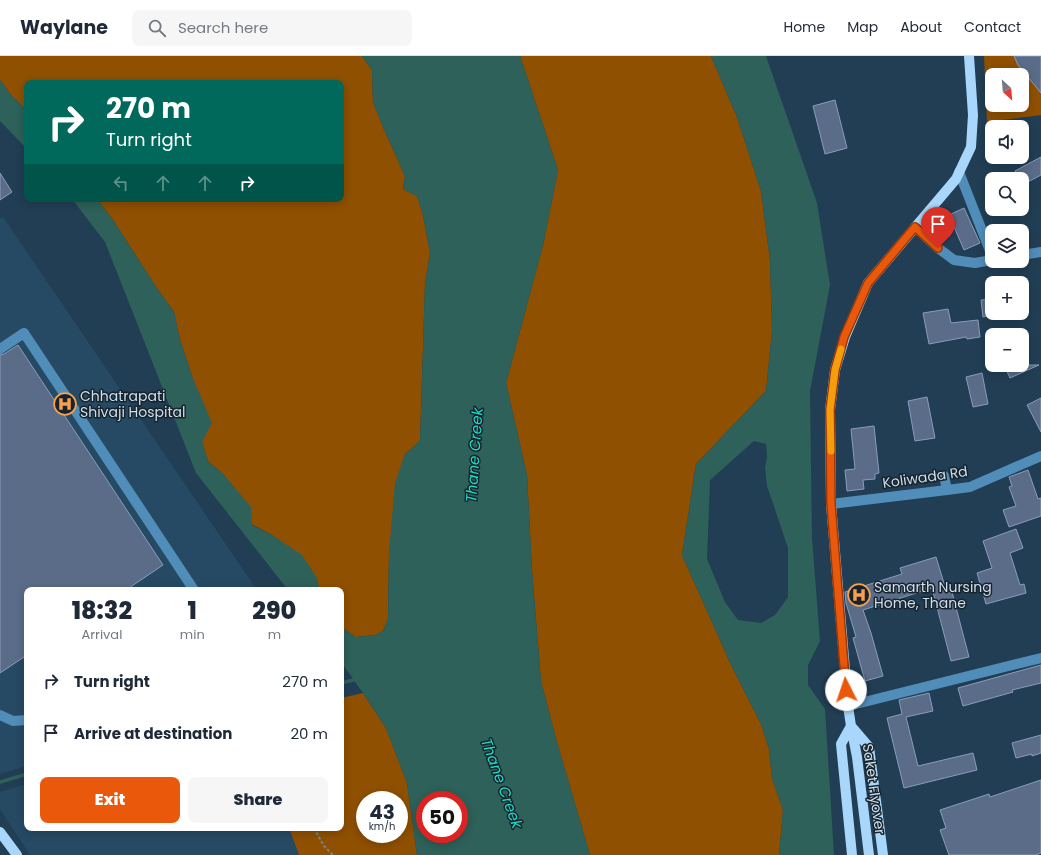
<!DOCTYPE html>
<meta charset="utf-8">
<style>
:root{--surface:#fff;--page:#f6f6f7;--text:#1f2937;--muted:#747a83;--line:#e0e1e3;--accent:#ea580c}
body{margin:0;font-family:Poppins,sans-serif;background:var(--page);color:var(--text);height:100vh;display:flex;flex-direction:column;font-size:15px;white-space:nowrap}
*{box-sizing:border-box;margin:0}
p{font-size:13px;color:var(--muted)}
.icon{flex:none;width:22px;height:22px;fill:none;stroke:currentColor;stroke-width:2;stroke-linecap:round;stroke-linejoin:round}
.map{position:relative;flex:1;overflow:hidden}
.side{position:absolute;left:24px;top:531px;width:320px;height:244px;display:flex;flex-direction:column;background:var(--surface);border-radius:8px;box-shadow:0 2px 10px #0003}
.side>*{flex:none}
.top-card{position:absolute;left:24px;top:24px;width:320px;height:122px;border-radius:8px;box-shadow:0 2px 10px #0003;background:#00695c;color:#fff;overflow:hidden}
.needle{width:26px;rotate:154deg}
.controls{position:absolute;left:985px;top:12px;display:grid;gap:8px}
.controls a{display:grid;place-items:center;width:44px;height:44px;border-radius:8px;background:var(--surface);box-shadow:0 2px 10px #0003;font-size:20px}
.speed{position:absolute;left:356px;top:735px;display:flex;gap:8px;font-size:20px;font-weight:700;text-align:center}
.speed>*{display:grid;place-content:center;width:52px;height:52px;border-radius:50%;background:var(--surface);box-shadow:0 2px 10px #0003;line-height:1}
.speed small{font-size:10px;font-weight:400}
.speed .limit{border:6px solid #d22;background:#fff;color:#111}
.pin{position:absolute;display:grid;place-items:center;width:34px;height:34px;color:#fff;margin:-41px -17px;border-radius:50% 50% 50% 0;rotate:-45deg;box-shadow:0 0 4px #0007}
.pin .icon{rotate:45deg}
.me{position:absolute;width:44px;margin:-22px;rotate:356deg;stroke-linejoin:round;filter:drop-shadow(0 0 3px #0008)}
.turn{display:flex;align-items:center;gap:14px;height:84px;padding:0 16px;font-size:18px}
.turn .icon{width:52px;height:52px;stroke-width:2.5}
.turn b{display:block;font-size:28px;line-height:34px}
.lanes{display:flex;align-items:center;height:38px;padding:0 16px;background:#0003;justify-content:center;gap:20px;direction:ltr}
.lanes .off{opacity:.35}
.eta{display:flex;justify-content:space-evenly;align-items:center;height:68px;text-align:center}
.eta b{font-size:24px;font-weight:800;line-height:28px}
.primary-button{display:flex;gap:8px;margin-top:auto;padding:8px 16px}
.primary-button a{flex:1;height:46px;border-radius:8px;background:var(--accent);color:#fff;font-size:16px;font-weight:800;line-height:46px;text-align:center}
.primary-button a+a{background:var(--page);color:var(--text)}
ul{padding:0;list-style:none}
li{display:flex;align-items:center;gap:12px;height:52px;padding:0 16px}
li div{flex:1}
li b{display:block;font-size:15px}
li em{font-style:normal}
header{display:flex;align-items:center;gap:24px;box-sizing:border-box;height:56px;padding:0 20px;background:var(--surface);border-bottom:1px solid var(--line)}
header strong{font-size:19px}
nav{display:flex;gap:22px;margin-inline-start:auto;font-size:14px}
.search{width:280px;height:36px;background:var(--page);display:flex;align-items:center;gap:10px;box-sizing:border-box;padding:0 14px;border-radius:8px;color:var(--muted);font-size:15px}
.map>svg:first-child{display:block}
</style>
<header>
<strong>Waylane</strong>
<div class="search"><svg class="icon" aria-label="search" viewBox="0 0 24 24"><circle cx="10" cy="10" r="6"/><path d="M15 15l6 6"/></svg>Search here</div>
<nav><a>Home</a><a>Map</a><a>About</a><a>Contact</a></nav>
</header>
<div class="map">
<svg width="1041" height="799" viewBox="0 0 1041 799">
<rect width="100%" height="100%" fill="#213e54"/>
<path fill="#264a64" d="M3 161 257 534H27V710L0 718V163Z
M27 728V772H289L299 799H30L0 753V736Z"/>
<path fill="#8f5001" fill-rule="evenodd" d="M0 0H362L372 14 373 46 383 71 405 120 403 133 417 140 423 159 430 197 425 228 420 385 405 398 389 496 388 563 383 575 375 579 356 581 341 571V534H319L317 522 272 479 251 468 224 419 208 405 202 386 192 320 180 284 174 256 156 231 113 164 97 143H341V27H27V55L11 39 0 24Z
M520 0H711L737 61 761 135 770 204 772 275 766 335 696 408 682 499 732 611 761 668 769 693 772 722 783 754 779 799H590L556 683 541 625 532 515 527 419 506 327 543 189 558 114Z
M984 0H1041V59L987 66ZM992 19H1022V49H992Z
M363 637 386 672 407 727 417 799H299L289 772H341V642ZM365 744H399V778H365Z"/>
<path fill="#2d6159" fill-rule="evenodd" d="M362 0H520L558 114 543 189 506 327 527 419 532 515 541 625 556 683 590 799H417L407 727 386 672 363 637 341 606V571L356 581 375 579 383 575 388 563 389 496 395 427 405 398 420 385 425 228 430 197 423 159 417 140 403 133 405 120 383 71 373 46 372 14ZM425 744H459V778H425Z
M711 0H766L817 147 830 229 810 335 812 482 820 585 808 609V629L825 653 834 799H779L783 754 772 722 769 693 761 668 732 611 682 499 696 408 766 335 772 275 770 204 761 135 737 61ZM754 385 766 388 767 400 765 412 767 430 788 492V541L775 559 761 567 738 564 725 546 707 503 710 424Z
M0 24 11 39 27 55V93L0 65Z
M72 143H97L113 164 156 231 174 256 180 284 192 320 212 367 202 386 208 405 224 419 251 451 252 469 272 479 302 499 317 522 319 534H288L196 417 105 186Z"/>
<g fill="none" stroke-linecap="round" stroke-linejoin="round">
<path stroke="#2d6159" stroke-width="3.5" d="M341 627 357 623
M0 726 27 718"/>
</g>
<path fill="#5b6c89" stroke="#8a9cbc" d="M1014 0H1041V37L1018 9Z
M835 44 847 92 825 98 813 50Z
M1041 101V119L1022 129V123H1019L1015 115Z
M0 117 12 136 0 144Z
M964 152 980 187 964 194 949 159Z
M992 243V259L983 261 981 244Z
M948 253 951 267 978 264 980 281 967 283 966 281 929 288 923 257Z
M18 289 163 509 126 534H27V599L0 617V299L4 298Z
M1004 309H1039L1010 322Z
M982 317 988 348 973 351 966 321Z
M927 341 935 382 915 385 908 345Z
M1041 342V376L1027 349Z
M874 370 879 417 875 418V423L863 424 864 433 847 435 845 414 855 413 851 373Z
M1028 414 1038 443 1041 442V460L1009 471 1003 454 1016 450 1009 431 1012 430 1009 421Z
M1016 473 1023 492 1010 497 1020 529 1024 528 1026 537 986 548 977 517 992 512 983 485Z
M936 501 947 537 952 536 969 601 951 605 932 532 863 554 871 577 883 620 865 625 853 582 856 581 846 547 845 536 902 518 900 512Z
M1041 609V627L1012 634 1013 636 963 650 958 632Z
M929 637 933 655 906 661 918 710 973 697 977 714 904 732 887 662 902 658 899 644Z
M1041 679V697L1032 700V698L1016 702 1012 687Z
M1041 724V797L1036 799H949L940 774 946 772 940 754 989 738 990 741Z"/>
<g fill="none" stroke-linecap="round" stroke-linejoin="round">
<path stroke="#70879a" stroke-width="2" stroke-dasharray="3 2" stroke-linecap="butt" d="M314 772 324 790 333 799"/>
<path stroke="#518db9" stroke-width="10" d="M959 116 992 200
M915 171 938 192 954 204 975 207 992 204
M1022 199 1041 196
M0 293 24 277 194 534
M944 420 947 434
M831 448 947 434 970 431 1041 400
M848 650 1041 602
M0 659 13 665 27 664"/>
<path stroke="#a9d7fb" stroke-width="10" d="M851 670 869 691 883 799
M851 670 841 688 852 799
M0 776 17 799
M869 799 857 701 851 670 848 650 831 448 830 354 835 314 845 281 868 227 956 123 971 91 973 59 969 0"/>
</g>
<g fill="none" stroke-linecap="round" stroke-linejoin="round">
<g stroke="#983908" stroke-width="10">
<path id="route" d="M846 634 831 448 830 354 835 314 844 281 868 227 915 171 938 192"/>
</g>
<use href="#route" stroke="#ea580c" stroke-width="7"/>
<path stroke="#f59e0b" stroke-width="7" d="M831 395 830 354 835 314 841 293"/>
</g>
<defs>
<g id="hospital-ring" transform="scale(1.15)"><circle r="9.5" fill="#17242d" stroke="#f8a04b" stroke-width="1.5"/><path d="M-5-5h3v3.5h4V-5h3V5h-3V1.5h-4V5h-3Z" fill="#f8a04b"/></g>
</defs>
<g fill-rule="evenodd">
<use href="#hospital-ring" x="65" y="348"/>
<use href="#hospital-ring" x="859" y="539"/>
</g>
<g text-anchor="middle" dominant-baseline="central" stroke-width="3" stroke-linejoin="round" paint-order="stroke">
<g font-size="14" fill="#cedeec" stroke="#17242d" text-anchor="start">
<text x="80" y="340">Chhatrapati<tspan x="80" dy="16">Shivaji Hospital</tspan></text>
<text x="874" y="531">Samarth Nursing<tspan x="874" dy="16">Home, Thane</tspan></text>
</g>
<g font-size="14" fill="#cedeec" stroke="#17242d">
<text transform="translate(925 421) rotate(-8)">Koliwada Rd</text>
<text transform="translate(874 733) rotate(82)">Saket Flyover</text>
</g>
<g font-size="15" font-style="italic" fill="#1fdbc5" stroke="#17242d">
<text transform="translate(474 399) rotate(-86)">Thane Creek</text>
<text transform="translate(502 727) rotate(70)">Thane Creek</text>
</g>
</g>
</svg>
<div class="controls">
<a><svg class="needle" viewBox="-14 -14 28 28"><path d="M0-13l5 13h-10z" fill="#e53935"/><path d="M0 13l5-13h-10z" fill="#747a83"/></svg></a>
<a><svg class="icon" aria-label="sound" viewBox="0 0 24 24"><path d="M4 9h4l5-4v14l-5-4H4zM17 9q2 3 0 6"/></svg></a>
<a><svg class="icon" aria-label="search" viewBox="0 0 24 24"><circle cx="10" cy="10" r="6"/><path d="M15 15l6 6"/></svg></a>
<a><svg class="icon" aria-label="layers" viewBox="0 0 24 24"><path d="M12 4l9 5-9 5-9-5zM3 14l9 5 9-5"/></svg></a>
<a>+</a>
<a>−</a>
</div>
<div class="speed"><div>43<small>km/h</small></div><div class="limit">50</div></div>
<div class="pin" style="left:938px;top:192px;background:#d93025"><svg class="icon" aria-label="arrive" viewBox="0 0 24 24"><path d="M6 21V4h12l-3 4 3 4H6"/></svg></div>
<svg class="me" style="left:846px;top:634px" viewBox="-20 -20 40 40"><circle r="19" fill="#fff"/><path d="M0-13L10 11 0 6-10 11z" fill="#ea580c"/></svg>
<div class="top-card">
<div class="turn"><svg class="icon" aria-label="right" viewBox="0 0 24 24"><path d="M7 20v-9h11M14 6l5 5-5 5"/></svg><div><b>270 m</b>Turn right</div></div>
<div class="lanes"><svg class="icon off" aria-label="left" viewBox="0 0 24 24"><path d="M17 20v-9H6M10 6l-5 5 5 5"/></svg><svg class="icon off" aria-label="ahead" viewBox="0 0 24 24"><path d="M12 20V5M6 11l6-6 6 6"/></svg><svg class="icon off" aria-label="ahead" viewBox="0 0 24 24"><path d="M12 20V5M6 11l6-6 6 6"/></svg><svg class="icon" aria-label="right" viewBox="0 0 24 24"><path d="M7 20v-9h11M14 6l5 5-5 5"/></svg></div>
</div>
<section class="side">
<div class="eta">
<div><b>18:32</b><p>Arrival</p></div>
<div><b>1</b><p>min</p></div>
<div><b>290</b><p>m</p></div>
</div>
<ul>
<li><svg class="icon" aria-label="right" viewBox="0 0 24 24"><path d="M7 20v-9h11M14 6l5 5-5 5"/></svg><div><b>Turn right</b></div><em>270 m</em></li>
<li><svg class="icon" aria-label="arrive" viewBox="0 0 24 24"><path d="M6 21V4h12l-3 4 3 4H6"/></svg><div><b>Arrive at destination</b></div><em>20 m</em></li>
</ul>
<div class="primary-button"><a>Exit</a><a>Share</a></div>
</section>
</div>
